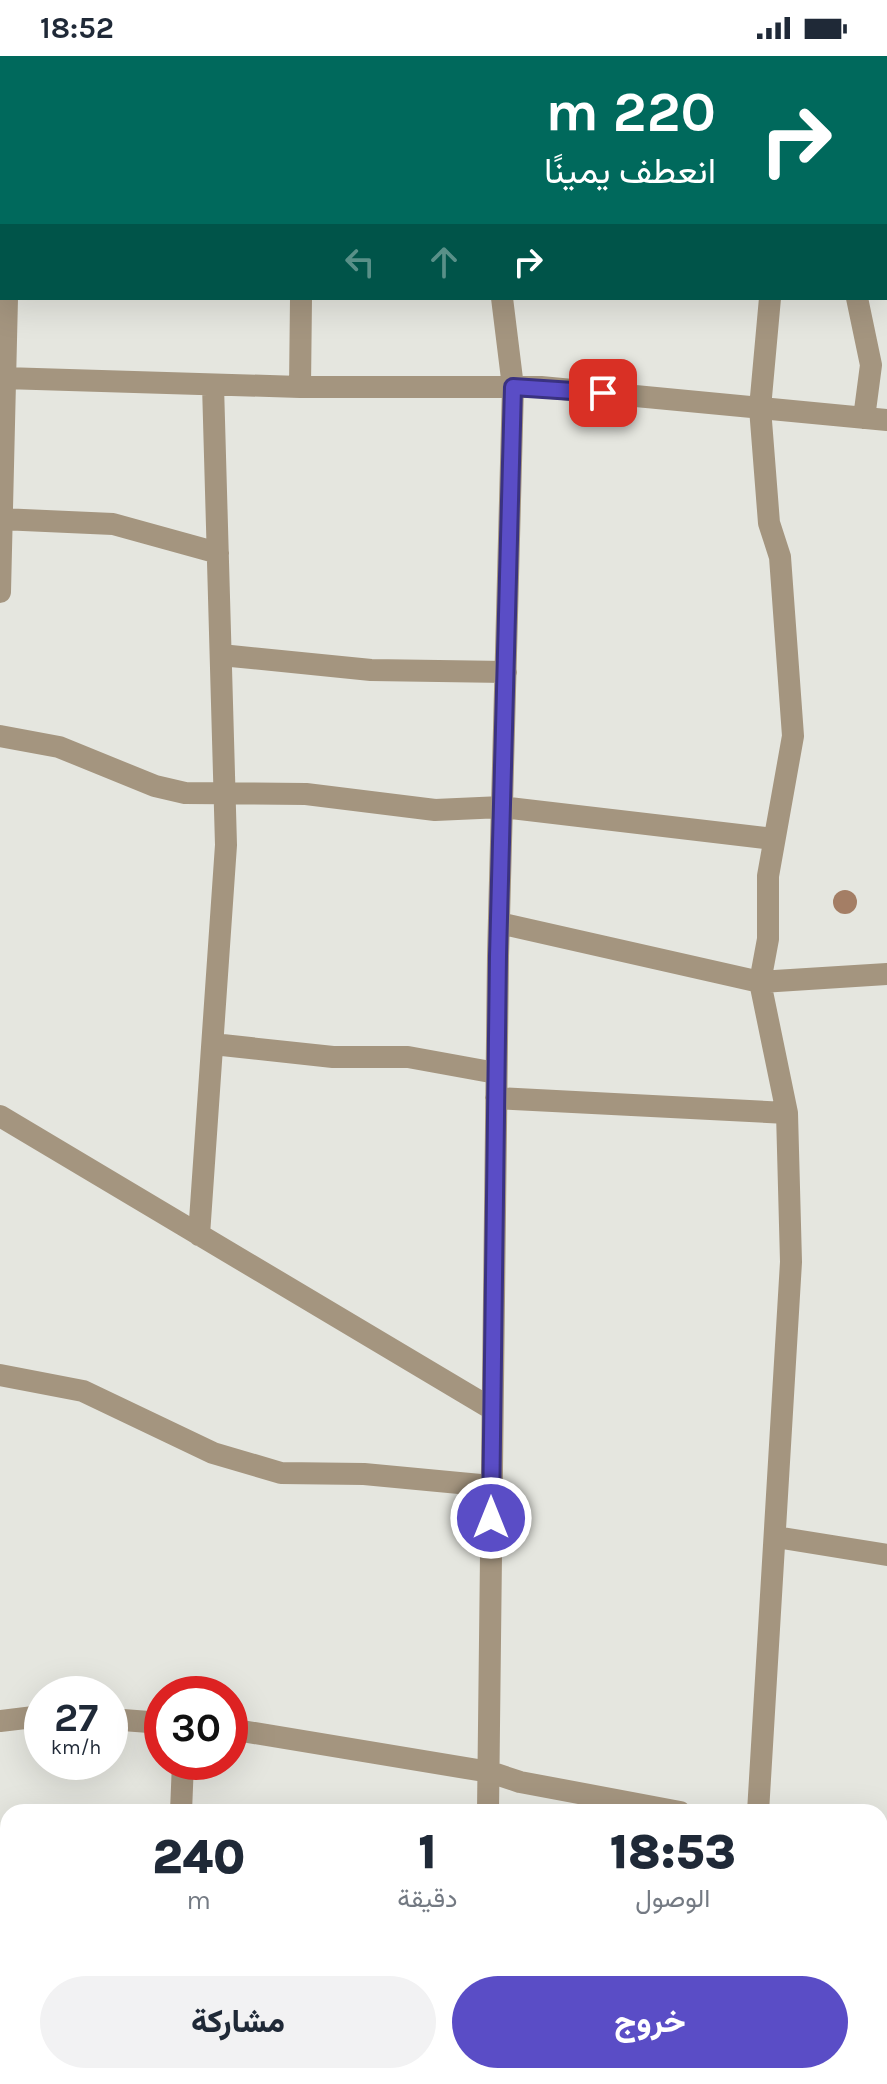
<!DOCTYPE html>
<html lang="ar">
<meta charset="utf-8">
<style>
:root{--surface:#fff;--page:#f2f2f3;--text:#1f2937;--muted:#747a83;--accent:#5a4dc6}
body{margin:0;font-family:Karla,Vazirmatn,sans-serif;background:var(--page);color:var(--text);direction:rtl;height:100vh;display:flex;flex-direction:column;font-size:30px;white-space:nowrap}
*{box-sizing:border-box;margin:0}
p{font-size:26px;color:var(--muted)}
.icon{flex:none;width:44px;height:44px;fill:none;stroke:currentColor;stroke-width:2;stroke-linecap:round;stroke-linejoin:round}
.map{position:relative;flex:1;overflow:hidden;direction:ltr}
.sheet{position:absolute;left:0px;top:1748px;width:888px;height:280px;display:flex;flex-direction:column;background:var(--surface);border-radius:24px 24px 0 0;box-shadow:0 8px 32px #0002;direction:rtl}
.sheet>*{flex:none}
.banner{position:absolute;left:0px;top:0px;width:888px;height:244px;box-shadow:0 8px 32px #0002;direction:rtl;background:#00695c;color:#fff;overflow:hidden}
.speed{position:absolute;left:24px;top:1620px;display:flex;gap:16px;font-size:40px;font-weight:700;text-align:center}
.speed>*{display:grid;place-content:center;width:104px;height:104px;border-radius:50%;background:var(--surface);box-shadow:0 8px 32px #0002;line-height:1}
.speed small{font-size:20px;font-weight:400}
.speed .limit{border:12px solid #d22;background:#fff;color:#111}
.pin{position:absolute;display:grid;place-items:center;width:68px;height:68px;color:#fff;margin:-34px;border-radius:16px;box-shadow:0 4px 12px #0006}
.me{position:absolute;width:88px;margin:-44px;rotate:0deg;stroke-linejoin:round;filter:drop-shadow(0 0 6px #0008)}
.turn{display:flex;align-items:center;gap:28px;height:168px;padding:0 40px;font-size:36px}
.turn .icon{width:104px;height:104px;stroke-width:2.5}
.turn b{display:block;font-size:56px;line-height:68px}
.lanes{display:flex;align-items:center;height:76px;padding:0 40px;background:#0003;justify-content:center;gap:40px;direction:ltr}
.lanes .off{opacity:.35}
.eta{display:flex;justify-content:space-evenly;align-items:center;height:136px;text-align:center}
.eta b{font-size:48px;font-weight:800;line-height:56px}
.primary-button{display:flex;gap:16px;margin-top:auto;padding:16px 40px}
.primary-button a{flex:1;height:92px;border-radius:48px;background:var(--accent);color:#fff;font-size:32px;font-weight:800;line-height:92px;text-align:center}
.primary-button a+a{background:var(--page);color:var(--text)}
.status{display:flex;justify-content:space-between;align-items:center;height:56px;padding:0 40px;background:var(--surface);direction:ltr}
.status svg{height:22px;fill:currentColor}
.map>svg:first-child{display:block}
</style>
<div class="status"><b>18:52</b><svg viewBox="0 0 49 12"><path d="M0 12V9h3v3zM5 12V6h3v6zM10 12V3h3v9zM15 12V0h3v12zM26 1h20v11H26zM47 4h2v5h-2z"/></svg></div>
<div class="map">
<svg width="887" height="2028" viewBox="0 0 887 2028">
<rect width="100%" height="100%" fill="#e5e6df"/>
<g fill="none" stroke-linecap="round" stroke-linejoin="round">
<path stroke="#a4957f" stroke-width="22" d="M293 0V2
M813 0V2
M501 2V0
M886 9 887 8
M857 242 871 309 864 362
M4 322 300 331H541L887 364
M300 331 301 242
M1 463 113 468 218 497
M0 536 7 242
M221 599 371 614 506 616
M0 680 59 691 155 730 185 737 306 738 435 754 502 751 773 783
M499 867 760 926 887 918
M213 988 333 1001H408L496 1017
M496 1042 787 1057
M0 1060 492 1353
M199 1179 226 789 213 329
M0 1319 83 1335 213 1397 281 1417 364 1418 491 1430
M776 1481 887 1499
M110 1663 162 1667
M0 1665 42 1660
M230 1673 490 1716 520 1726 680 1756
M181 1756 183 1706
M488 1756 498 900 513 331 502 242
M758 1756 791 1206 787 1057 760 926 768 883V820L793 680 780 501 769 467 760 352 770 242
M880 1794 887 1795
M170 2028 171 2020
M475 2028 476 2020
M766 2028V2020"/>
</g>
<circle fill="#a47e65" cx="845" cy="846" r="12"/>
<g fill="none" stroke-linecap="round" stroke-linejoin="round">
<g stroke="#3a3281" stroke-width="20">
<path id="route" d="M491 1462 498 900 513 331 603 337"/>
</g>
<use href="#route" stroke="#5a4dc6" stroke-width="14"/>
</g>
</svg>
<div class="speed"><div>27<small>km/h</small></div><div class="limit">30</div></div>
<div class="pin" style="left:603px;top:337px;background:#d93025"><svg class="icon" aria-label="arrive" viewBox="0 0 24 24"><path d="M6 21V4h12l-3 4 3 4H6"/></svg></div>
<svg class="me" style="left:491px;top:1462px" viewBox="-20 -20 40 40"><circle r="17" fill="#5a4dc6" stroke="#fff" stroke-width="3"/><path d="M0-11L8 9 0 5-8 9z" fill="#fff"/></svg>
<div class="banner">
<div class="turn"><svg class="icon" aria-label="right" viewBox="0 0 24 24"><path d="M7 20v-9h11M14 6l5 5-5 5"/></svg><div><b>220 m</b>انعطف يمينًا</div></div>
<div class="lanes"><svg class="icon off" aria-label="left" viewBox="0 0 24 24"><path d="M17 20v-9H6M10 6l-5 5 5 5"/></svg><svg class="icon off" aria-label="ahead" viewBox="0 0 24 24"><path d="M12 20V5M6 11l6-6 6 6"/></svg><svg class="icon" aria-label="right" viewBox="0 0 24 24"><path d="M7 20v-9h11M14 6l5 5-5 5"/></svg></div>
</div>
<section class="sheet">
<div class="eta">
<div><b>18:53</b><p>الوصول</p></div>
<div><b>1</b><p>دقيقة</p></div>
<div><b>240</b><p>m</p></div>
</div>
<div class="primary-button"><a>خروج</a><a>مشاركة</a></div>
</section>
</div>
